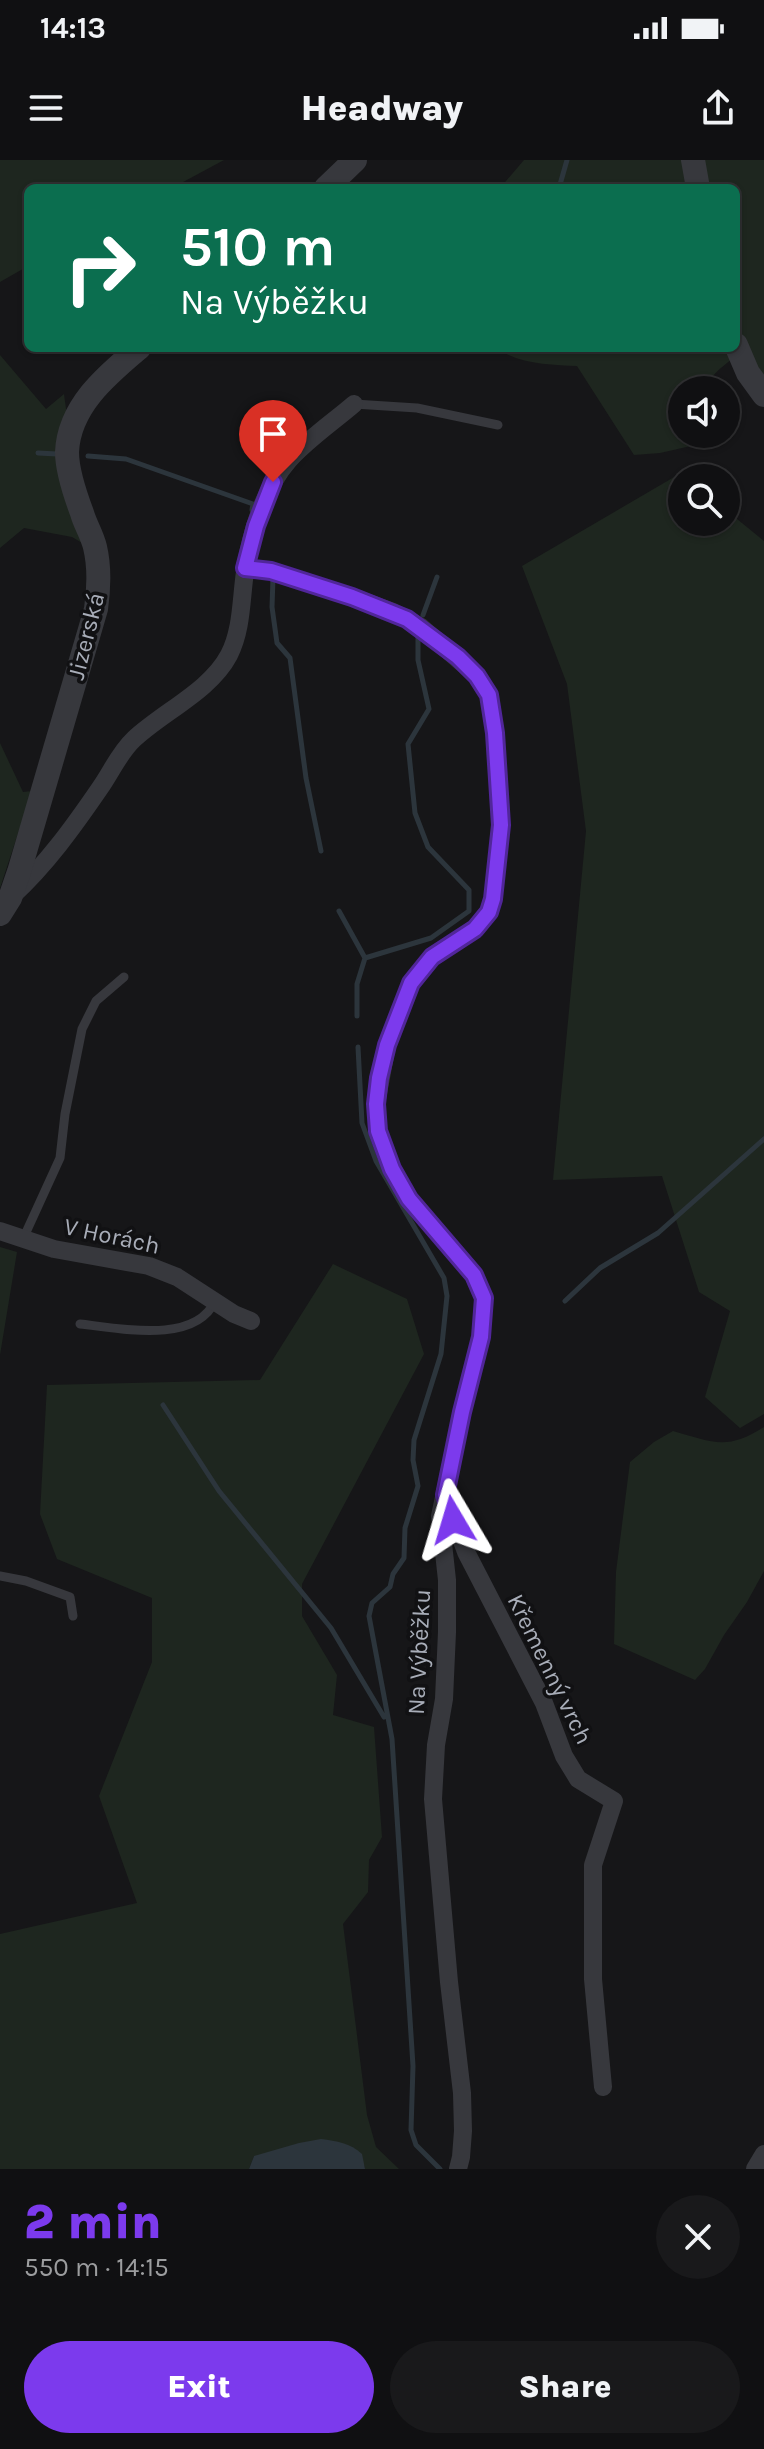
<!DOCTYPE html>
<meta charset="utf-8">
<style>
:root{--surface:#101012;--page:#19191b;--text:#f1f3f6;--muted:#9c9d9f;--line:#303032;--accent:#7c3aed}
body{margin:0;font-family:Karla,sans-serif;background:var(--page);color:var(--text);height:100vh;display:flex;flex-direction:column;font-size:30px;white-space:nowrap}
*{box-sizing:border-box;margin:0}
p{font-size:26px;color:var(--muted)}
.icon{flex:none;width:44px;height:44px;fill:none;stroke:currentColor;stroke-width:2;stroke-linecap:round;stroke-linejoin:round}
.map{position:relative;height:2009px;overflow:hidden}
.details{display:flex;flex-direction:column;background:var(--surface);flex:1}
.details>*{flex:none}
.banner{position:absolute;left:24px;top:24px;width:716px;height:168px;border-radius:12px;box-shadow:0 2px 6px #0004,0 0 0 2px var(--line);background:#0b6e4f;color:#fff;overflow:hidden}
.fabs{position:absolute;left:668px;top:216px;display:grid;gap:16px}
.fabs a{display:grid;place-items:center;width:72px;height:72px;border-radius:50%;background:var(--surface);box-shadow:0 2px 6px #0004,0 0 0 2px var(--line);font-size:40px}
.pin{position:absolute;display:grid;place-items:center;width:68px;height:68px;color:#fff;margin:-82px -34px;border-radius:50% 50% 50% 0;rotate:-45deg;box-shadow:0 0 8px #0007}
.pin .icon{rotate:45deg}
.me{position:absolute;width:88px;margin:-44px;rotate:353deg;stroke-linejoin:round;filter:drop-shadow(0 0 6px #0008)}
.turn{display:flex;align-items:center;gap:28px;height:168px;padding:0 24px;font-size:36px}
.turn .icon{width:104px;height:104px;stroke-width:2.5}
.turn b{display:block;font-size:56px;line-height:68px}
.round{display:grid;place-items:center;flex:none;width:84px;height:84px;border-radius:42px;background:var(--page)}
.headline{display:flex;align-items:center;justify-content:space-between;height:136px;padding:0 24px}
h1{font-size:48px;font-weight:800;line-height:60px;color:var(--accent)}
.cta{display:flex;gap:16px;margin-top:auto;padding:16px 24px}
.cta a{flex:1;height:92px;border-radius:48px;background:var(--accent);color:#fff;font-size:32px;font-weight:800;line-height:92px;text-align:center}
.cta a+a{background:var(--page);color:var(--text)}
.status{display:flex;justify-content:space-between;align-items:center;height:56px;padding:0 40px;background:var(--surface);direction:ltr}
.status svg{height:22px;fill:currentColor}
header{display:flex;justify-content:space-between;align-items:center;height:104px;padding:0 24px;background:var(--surface);font-size:36px;font-weight:800}
.map>svg:first-child{display:block}
</style>
<div class="status"><b>14:13</b><svg viewBox="0 0 49 12"><path d="M0 12V9h3v3zM5 12V6h3v6zM10 12V3h3v9zM15 12V0h3v12zM26 1h20v11H26zM47 4h2v5h-2z"/></svg></div>
<header><svg class="icon" aria-label="menu" viewBox="0 0 24 24"><path d="M4 6h16M4 12h16M4 18h16"/></svg>Headway<svg class="icon" aria-label="share" viewBox="0 0 24 24"><path d="M12 15V3M7 8l5-5 5 5M5 13v7h14v-7"/></svg></header>
<div class="map">
<svg width="764" height="2009" viewBox="0 0 764 2009">
<rect width="100%" height="100%" fill="#161618"/>
<path fill="#1e261f" d="M0 0H224L172 28H28V106L0 122Z
M524 0H683L689 28H500Z
M702 0H764V219L756 208 736 162V28H708Z
M497 188H727L732 199C721 208 709 216 705 230H682V274H696L691 286 660 293 634 295 577 206C552 205 517 204 497 188Z
M0 195 46 249 64 234 84 384 72 377 24 368 0 388Z
M681 313 687 318H682V362H726V350L764 381V1254L740 1268 705 1237 730 1151 699 1132 662 1016 553 1020 586 671 567 524 522 406Z
M0 583 23 632 32 631 0 728Z
M0 1087 17 1092 0 1195Z
M333 1104 407 1139 424 1194 302 1424V1456L337 1515 333 1555 374 1567 382 1677 369 1700 368 1732 343 1764 367 1955 376 1987 399 2009H365L364 2005 254 1996 249 2009H0V1774L137 1743 99 1636 152 1502V1438L57 1399 40 1354 47 1225 260 1220Z
M764 1267V1411L747 1442 724 1475 705 1509 695 1520 614 1484 616 1412 630 1302 654 1282 673 1271C712 1282 727 1291 764 1267Z"/>
<path fill="#2c353c" d="M321 1979C337 1981 350 1983 362 1994L365 2009H249L254 1996 299 1983Z"/>
<g fill="none" stroke-linecap="round" stroke-linejoin="round">
<path stroke="#2c353c" stroke-width="5" d="M559 28 567 0
M38 293 57 294
M88 296 126 299 253 344 252 350
M273 418 272 447 277 483 290 498 306 618 321 691
M423 455 437 417
M339 751 365 798
M357 856V824L365 798 431 778 469 751V730L428 687 415 653 408 584 429 549 418 500V476
M358 887 362 963 376 1001 444 1118 447 1136 441 1194 414 1280 413 1300 418 1326 405 1368 404 1398 393 1414 390 1427 372 1443 369 1456 392 1579 413 1906 411 1970 416 1985 440 2009
M565 1141 600 1108 658 1073 764 979
M163 1245 219 1331 331 1468 384 1557"/>
<path stroke="#37383d" stroke-width="9" d="M354 244 417 248 498 265
M23 1079 60 998 65 954 82 869 96 841 124 817
M80 1164C119 1168 195 1185 215 1141
M0 1416 26 1421 70 1437 73 1456"/>
<path stroke="#37383d" stroke-width="18" d="M245 408 271 411 352 437 393 452 421 467 477 516 489 535 495 573 501 665 493 739 489 752 475 769 432 797 411 823 387 885 376 944 378 971 392 1009 409 1039 474 1115 484 1138 481 1177 462 1252 440 1356 447 1420V1472L444 1539 436 1585 433 1639 449 1822 462 1933 463 1971 461 1997 458 2009
M12 736C46 705 74 666 100 628 112 611 119 593 134 579 164 551 210 531 229 495 242 470 241 439 245 412 250 375 264 328 289 300 308 279 333 262 354 244
M0 1071 54 1089 149 1106 177 1117 234 1154 251 1161
M446 1337 466 1392 544 1543 564 1596 578 1619 614 1641 593 1705V1819L603 1927
M755 2009 764 1994"/>
<path stroke="#37383d" stroke-width="24" d="M693 0 698 28
M326 28 355 0
M736 185 748 213 764 235
M0 754 10 738 19 712 96 449C99 428 100 408 95 387 92 375 85 364 82 353 76 337 67 309 67 292 69 246 107 215 139 188"/>
</g>
<g fill="none" stroke-linecap="round" stroke-linejoin="round">
<g stroke="#51269a" stroke-width="20">
<path id="route" d="M273 322 256 366 245 408 271 411 352 437 407 459 458 497 477 516 489 535 495 573 501 665 493 739 489 752 475 769 432 797 411 823 387 885 379 918 376 944 378 971 392 1009 409 1039 474 1115 484 1138 481 1177 462 1252 445 1335 453 1360"/>
</g>
<use href="#route" stroke="#7c3aed" stroke-width="14"/>
</g>
<g text-anchor="middle" dominant-baseline="central" stroke-width="7" stroke-linejoin="round" paint-order="stroke">
<g font-size="24" fill="#a8adb8" stroke="#111113">
<text transform="translate(86 476) rotate(-76)">Jizerská</text>
<text transform="translate(112 1076) rotate(12)">V Horách</text>
<text transform="translate(419 1492) rotate(-87)">Na Výběžku</text>
<text transform="translate(550 1509) rotate(64)">Křemenný vrch</text>
</g>
</g>
</svg>
<div class="fabs">
<a><svg class="icon" aria-label="sound" viewBox="0 0 24 24"><path d="M4 9h4l5-4v14l-5-4H4zM17 9q2 3 0 6"/></svg></a>
<a><svg class="icon" aria-label="search" viewBox="0 0 24 24"><circle cx="10" cy="10" r="6"/><path d="M15 15l6 6"/></svg></a>
</div>
<div class="pin" style="left:273px;top:322px;background:#d93025"><svg class="icon" aria-label="arrive" viewBox="0 0 24 24"><path d="M6 21V4h12l-3 4 3 4H6"/></svg></div>
<svg class="me" style="left:453px;top:1360px" viewBox="-20 -20 40 40"><path d="M0-17L14 15 0 8-14 15z" fill="#7c3aed" stroke="#fff" stroke-width="4"/></svg>
<div class="banner">
<div class="turn"><svg class="icon" aria-label="right" viewBox="0 0 24 24"><path d="M7 20v-9h11M14 6l5 5-5 5"/></svg><div><b>510 m</b>Na Výběžku</div></div>
</div>
</div>
<section class="details">
<div class="headline"><div><h1>2 min</h1><p>550 m · 14:15</p></div><a class="round"><svg class="icon" aria-label="close" viewBox="0 0 24 24"><path d="M6 6l12 12M18 6L6 18"/></svg></a></div>
<div class="cta"><a>Exit</a><a>Share</a></div>
</section>
